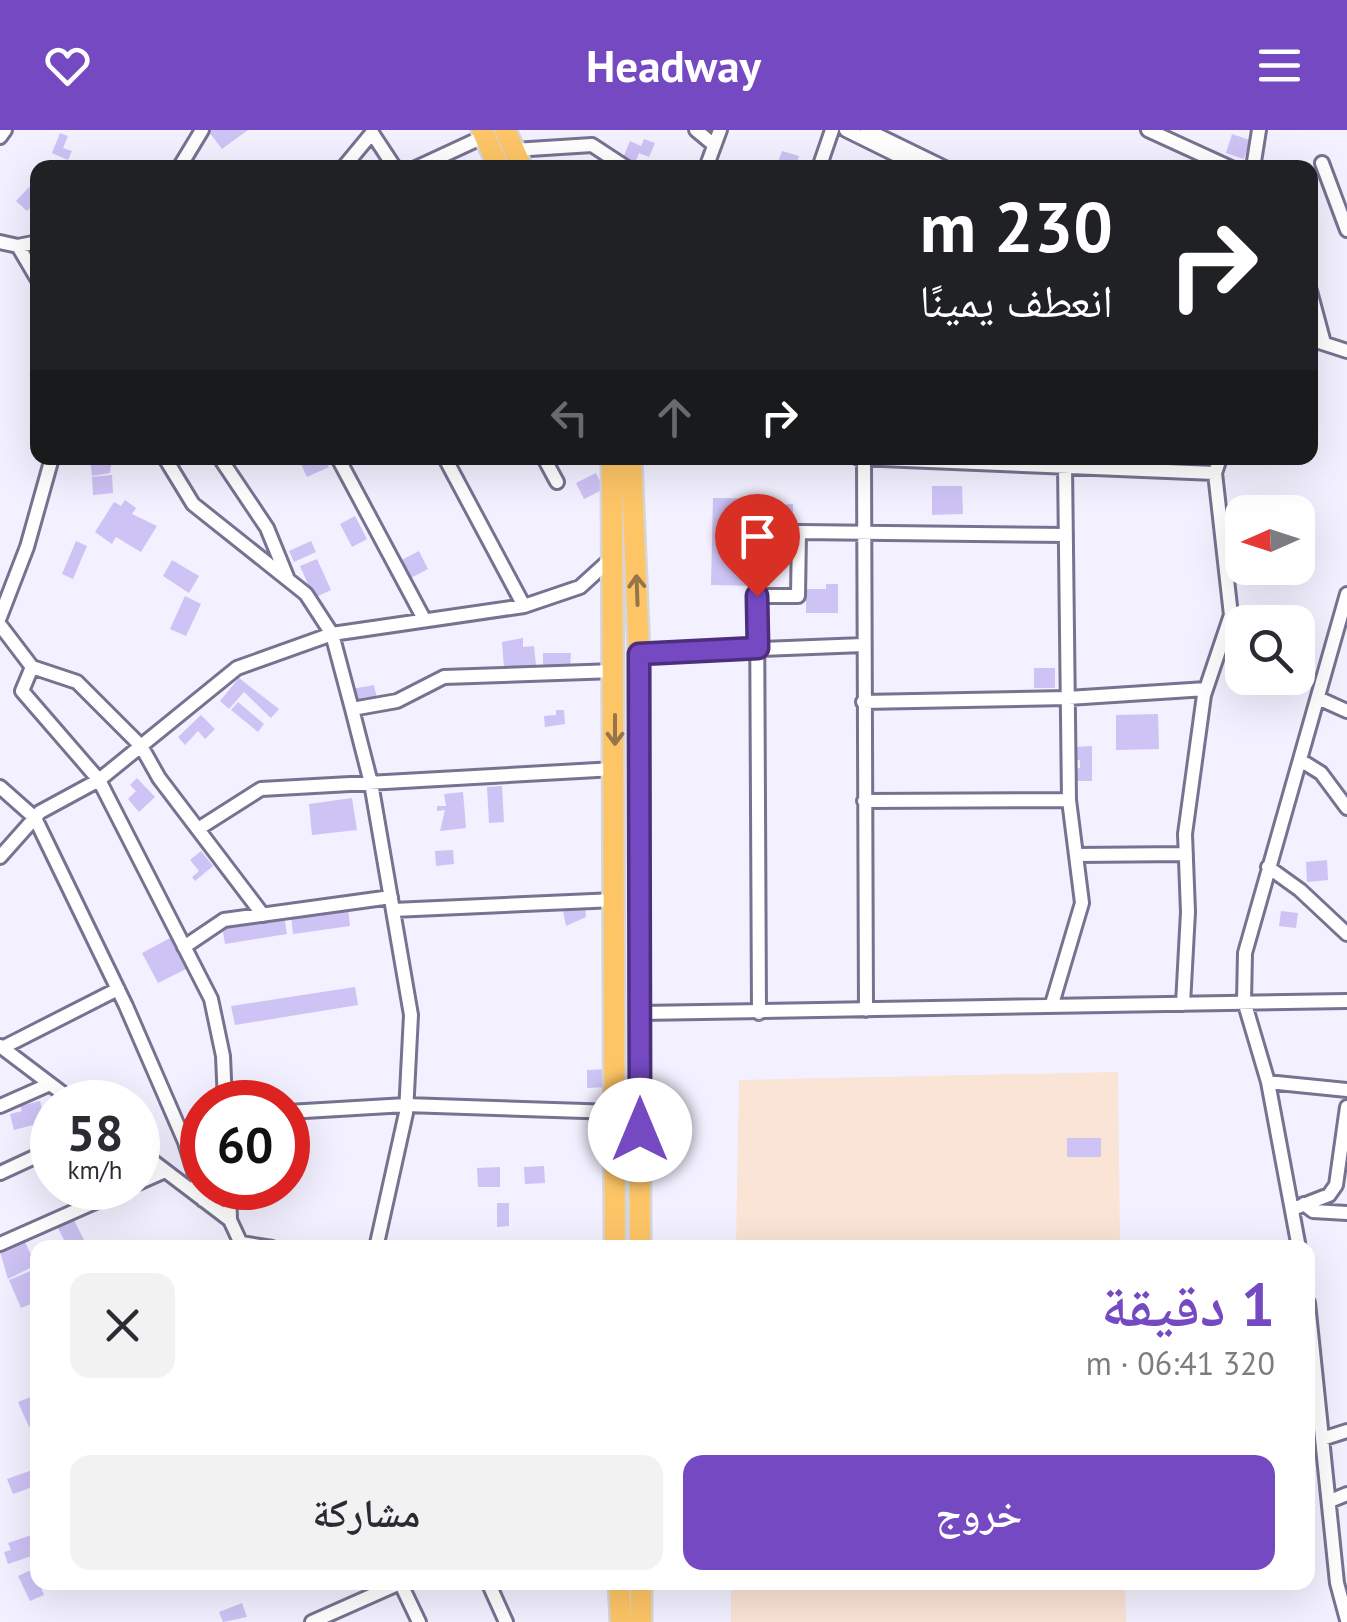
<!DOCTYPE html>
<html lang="ar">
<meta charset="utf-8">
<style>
:root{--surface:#fff;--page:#f2f2f3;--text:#2b2b33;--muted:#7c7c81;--accent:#7449c1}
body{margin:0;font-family:"PT Sans","Noto Naskh Arabic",sans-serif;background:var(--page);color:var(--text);direction:rtl;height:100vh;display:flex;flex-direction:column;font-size:38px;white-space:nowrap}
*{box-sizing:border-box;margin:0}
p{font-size:32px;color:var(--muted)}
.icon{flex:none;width:55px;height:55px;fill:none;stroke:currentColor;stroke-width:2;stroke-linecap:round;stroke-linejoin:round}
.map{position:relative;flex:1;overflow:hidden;direction:ltr}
.panel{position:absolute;left:30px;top:1110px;width:1285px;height:350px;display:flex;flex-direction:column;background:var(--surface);border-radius:20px;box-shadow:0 10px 40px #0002;direction:rtl}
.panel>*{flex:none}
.banner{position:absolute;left:30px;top:30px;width:1288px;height:305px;border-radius:20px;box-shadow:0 10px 40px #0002;direction:rtl;background:#202124;color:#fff;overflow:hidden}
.needle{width:65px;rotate:267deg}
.fabs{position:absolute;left:1225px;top:365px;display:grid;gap:20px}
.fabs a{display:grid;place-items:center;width:90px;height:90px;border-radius:20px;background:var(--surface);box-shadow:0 10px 40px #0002;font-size:50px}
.speed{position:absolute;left:30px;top:950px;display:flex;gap:20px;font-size:50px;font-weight:700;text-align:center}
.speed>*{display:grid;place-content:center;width:130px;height:130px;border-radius:50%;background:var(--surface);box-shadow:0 10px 40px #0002;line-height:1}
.speed small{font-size:25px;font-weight:400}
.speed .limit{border:15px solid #d22;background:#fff;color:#111}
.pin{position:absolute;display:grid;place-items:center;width:85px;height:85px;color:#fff;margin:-102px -42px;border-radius:50% 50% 50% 0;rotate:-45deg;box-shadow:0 0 10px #0007}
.pin .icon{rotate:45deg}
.me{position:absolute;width:110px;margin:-55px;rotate:0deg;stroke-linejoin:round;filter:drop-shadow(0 0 8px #0008)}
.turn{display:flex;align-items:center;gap:35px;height:210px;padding:0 40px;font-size:45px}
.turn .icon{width:130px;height:130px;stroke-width:2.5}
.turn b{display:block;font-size:70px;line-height:85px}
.lanes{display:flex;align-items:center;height:95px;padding:0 40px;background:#0003;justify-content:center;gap:50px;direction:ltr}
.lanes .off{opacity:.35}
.round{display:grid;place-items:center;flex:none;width:105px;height:105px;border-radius:20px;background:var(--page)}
.summary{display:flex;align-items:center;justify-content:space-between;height:170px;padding:0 40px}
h1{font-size:60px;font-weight:600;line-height:75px;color:var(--accent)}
.button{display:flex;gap:20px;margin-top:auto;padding:20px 40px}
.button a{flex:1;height:115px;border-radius:20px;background:var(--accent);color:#fff;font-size:40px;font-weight:600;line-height:115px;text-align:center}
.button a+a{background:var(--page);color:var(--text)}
header{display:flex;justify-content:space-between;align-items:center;height:130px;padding:0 40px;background:var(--accent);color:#fff;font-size:45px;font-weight:600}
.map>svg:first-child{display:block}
</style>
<header><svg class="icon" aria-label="menu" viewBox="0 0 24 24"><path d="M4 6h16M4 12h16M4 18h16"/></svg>Headway<svg class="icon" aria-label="heart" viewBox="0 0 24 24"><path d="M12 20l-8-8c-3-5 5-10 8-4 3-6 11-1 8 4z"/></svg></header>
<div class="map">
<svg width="1347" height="1492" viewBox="0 0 1347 1492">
<rect width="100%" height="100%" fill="#f3f0ff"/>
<path fill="#f9e4d5" d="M1118 942 1120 1117 736 1118 739 950Z
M731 1453H1125L1126 1492H731Z"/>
<path fill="#cdc3f5" d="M248 0 222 19 209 2 212 0Z
M60 3 68 6 63 18 72 21 68 30 52 23Z
M1232 4 1250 10 1244 29 1226 23Z
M644 9 655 13 649 27 639 23 635 33 623 28 630 11 641 16Z
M782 21 799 26 795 38 777 35Z
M29 57 38 69 27 81 16 71Z
M90 328H112L110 343 92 346Z
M313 328H325L329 337 307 347 301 334Z
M596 343 604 359 584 369 576 353Z
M112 345 113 363 93 365 92 347Z
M932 356H962L963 384 932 385Z
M713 368 772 369 770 456 711 455Z
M125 370 136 378 132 384 157 396 141 422 116 407 112 414 95 402 114 372 121 376Z
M793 374V406H776V375Z
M355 386 367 409 352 417 340 394Z
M76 411 87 416 73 449 62 444Z
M311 411 316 422 294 432 289 421Z
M419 421 428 439 405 451 396 433Z
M317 429 331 460 314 468 300 436Z
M172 430 199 446 189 463 163 446Z
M826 454H838V483H806V459H826Z
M185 466 201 474 186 506 170 499Z
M523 508V517L534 516 536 535 504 538 502 512Z
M543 523H571L570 537H543Z
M1034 538H1055V558H1034Z
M239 548 279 579 271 588 244 562 229 579 220 571Z
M374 555 377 569 354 573 352 559Z
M238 572 264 594 258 602 231 580Z
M556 580H564L565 594 545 597 544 586 556 585Z
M1158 584 1159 619 1116 620V585Z
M201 585 215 599 205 609 198 601 185 615 178 607Z
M1092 616V651H1074V639L1080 638V630L1074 631V617Z
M137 648 155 667 139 682 128 669 136 661 130 655Z
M502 656 504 692 489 693 487 657Z
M463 662 466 698 440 701 445 680 437 681V676H446L444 664Z
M352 668 357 700 312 705 309 674Z
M453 720 454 734 436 736 435 721Z
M201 721 213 736 195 751 192 747 199 741 190 730Z
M1327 730 1328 750 1307 752 1306 732Z
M348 777 350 796 293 804 291 785Z
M585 778 586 787 566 796 563 781Z
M1281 781 1298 783 1296 798 1279 796Z
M284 786 287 804 225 814 222 796Z
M170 808 186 839 158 853 142 823Z
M355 857 358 875 235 895 231 876Z
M608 939V957L587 958V940Z
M40 971 42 979 52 977V990L14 1000 10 984 22 981 20 976Z
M1067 1008H1101V1027H1067Z
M544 1036 545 1053 525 1054 524 1037Z
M500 1037V1057H478L477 1038Z
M497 1073H509V1096L497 1097Z
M74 1090 85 1112 68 1118 58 1098Z
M24 1110 36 1135 8 1149 0 1122Z
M38 1138V1171L21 1178 9 1150Z
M38 1264V1293L29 1297 18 1272Z
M38 1338V1355L13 1364 7 1349Z
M37 1403 38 1424 8 1434 4 1422 11 1420 8 1413Z
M33 1439 44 1465 30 1471 18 1446Z
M242 1473 247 1487 223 1492 219 1482Z"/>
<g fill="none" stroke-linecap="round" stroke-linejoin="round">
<g stroke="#787291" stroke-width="18">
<path id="street" d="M696 0 714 15
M846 0 923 38
M867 0 945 38
M1148 0 1231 38
M0 7 5 0
M514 20 592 15 627 38
M1322 33 1347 100
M179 38 202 0
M343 38 372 3 395 38
M416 38 485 6
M706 38 720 0
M819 38 832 0
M1253 38 1259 0
M0 112 18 116 38 112
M18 116 38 150
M1310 161 1324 213
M1310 209 1347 221
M165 328 193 374 306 464 332 504 352 579 371 653 411 885 406 983 376 1118
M220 328 267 398 287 447
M338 328 424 489
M445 328 524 476
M544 328 557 352
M858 328 1215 343
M864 328 866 880
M0 487 27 417 52 328
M0 495 32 537 77 552 141 616 159 648 263 785
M639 524 863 515
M32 537 22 561 99 650 211 869 223 926 225 972
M1318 568 1347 581
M863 572 1068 568 1206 559
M352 579 397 571 444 547 615 541
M1300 630 1321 643 1347 678
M0 657 35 688 126 876 185 1012 203 1070
M864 671 1069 670
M198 699 261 659 615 639
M1076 725 1186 724
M0 727 40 682 99 650 237 538 332 504 524 476 580 457 613 427
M1268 737 1300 760 1347 804
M393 780 615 770
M184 817 224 790 391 767
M1052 874 1082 773 1069 670 1065 335
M1183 874 1188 782 1185 704 1204 565 1231 485 1215 343 1220 328
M640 883 1347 871
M759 883 757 466H798L799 402 1066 405
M0 916 74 972
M2 918 118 859
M1268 952 1347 960
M0 976 50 954
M288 982 406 975 615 982
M138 1020 230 1090 243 1118
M0 1043 52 1019
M138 1053 165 1041
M229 1058 230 1090
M1304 1074 1313 1081 1347 1083
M1293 1079 1329 1065 1336 1055 1347 977
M241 1113 272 1118
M0 1114 127 1058
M1299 1118 1268 952 1244 871 1245 823 1347 464
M1308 1173 1337 1453 1347 1490
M1322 1309 1347 1301
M1330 1371 1347 1364
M400 1452 419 1492
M488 1452 506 1492
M312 1492 400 1453"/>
</g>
<g stroke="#d6d5d7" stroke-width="25">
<path id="primary" d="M482 0 499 38
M505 0 522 38
M612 328 615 1118
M631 328 639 524 640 1118
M619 1452 621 1492
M641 1452V1492"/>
</g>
<use href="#street" stroke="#fff" stroke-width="12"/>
<use href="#primary" stroke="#fdc566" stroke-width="20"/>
</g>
<defs><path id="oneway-shaft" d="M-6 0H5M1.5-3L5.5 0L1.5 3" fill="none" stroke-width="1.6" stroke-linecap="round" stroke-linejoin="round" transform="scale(2.5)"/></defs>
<g stroke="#967648">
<use href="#oneway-shaft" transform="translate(637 460) rotate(-92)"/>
<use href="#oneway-shaft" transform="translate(615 600) rotate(90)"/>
</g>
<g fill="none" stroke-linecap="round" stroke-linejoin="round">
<g stroke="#4b2f7d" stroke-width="25">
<path id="route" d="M640 1000 639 524 758 518 757 466"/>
</g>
<use href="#route" stroke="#7449c1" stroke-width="18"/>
</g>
</svg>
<div class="fabs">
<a><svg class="needle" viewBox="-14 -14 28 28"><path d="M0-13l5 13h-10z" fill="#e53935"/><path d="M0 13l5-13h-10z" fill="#7c7c81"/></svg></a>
<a><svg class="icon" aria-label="search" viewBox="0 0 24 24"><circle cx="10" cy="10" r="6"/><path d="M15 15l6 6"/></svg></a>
</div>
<div class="speed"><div>58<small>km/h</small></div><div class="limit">60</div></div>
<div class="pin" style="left:757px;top:466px;background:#d93025"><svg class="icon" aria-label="arrive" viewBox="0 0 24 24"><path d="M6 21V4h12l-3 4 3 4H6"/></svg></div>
<svg class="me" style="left:640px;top:1000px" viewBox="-20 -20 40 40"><circle r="19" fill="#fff"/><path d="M0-13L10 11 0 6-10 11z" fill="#7449c1"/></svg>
<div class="banner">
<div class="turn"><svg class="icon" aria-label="right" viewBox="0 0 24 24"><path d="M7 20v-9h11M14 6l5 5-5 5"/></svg><div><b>230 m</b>انعطف يمينًا</div></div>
<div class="lanes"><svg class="icon off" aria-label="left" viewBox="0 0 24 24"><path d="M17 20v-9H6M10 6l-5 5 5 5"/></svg><svg class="icon off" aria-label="ahead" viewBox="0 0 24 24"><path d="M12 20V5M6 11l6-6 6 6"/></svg><svg class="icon" aria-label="right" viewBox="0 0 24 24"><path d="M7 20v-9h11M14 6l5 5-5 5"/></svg></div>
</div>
<section class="panel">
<div class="summary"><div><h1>1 دقيقة</h1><p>320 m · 06:41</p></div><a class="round"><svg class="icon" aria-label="close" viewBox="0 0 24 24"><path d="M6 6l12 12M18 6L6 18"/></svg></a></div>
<div class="button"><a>خروج</a><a>مشاركة</a></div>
</section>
</div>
